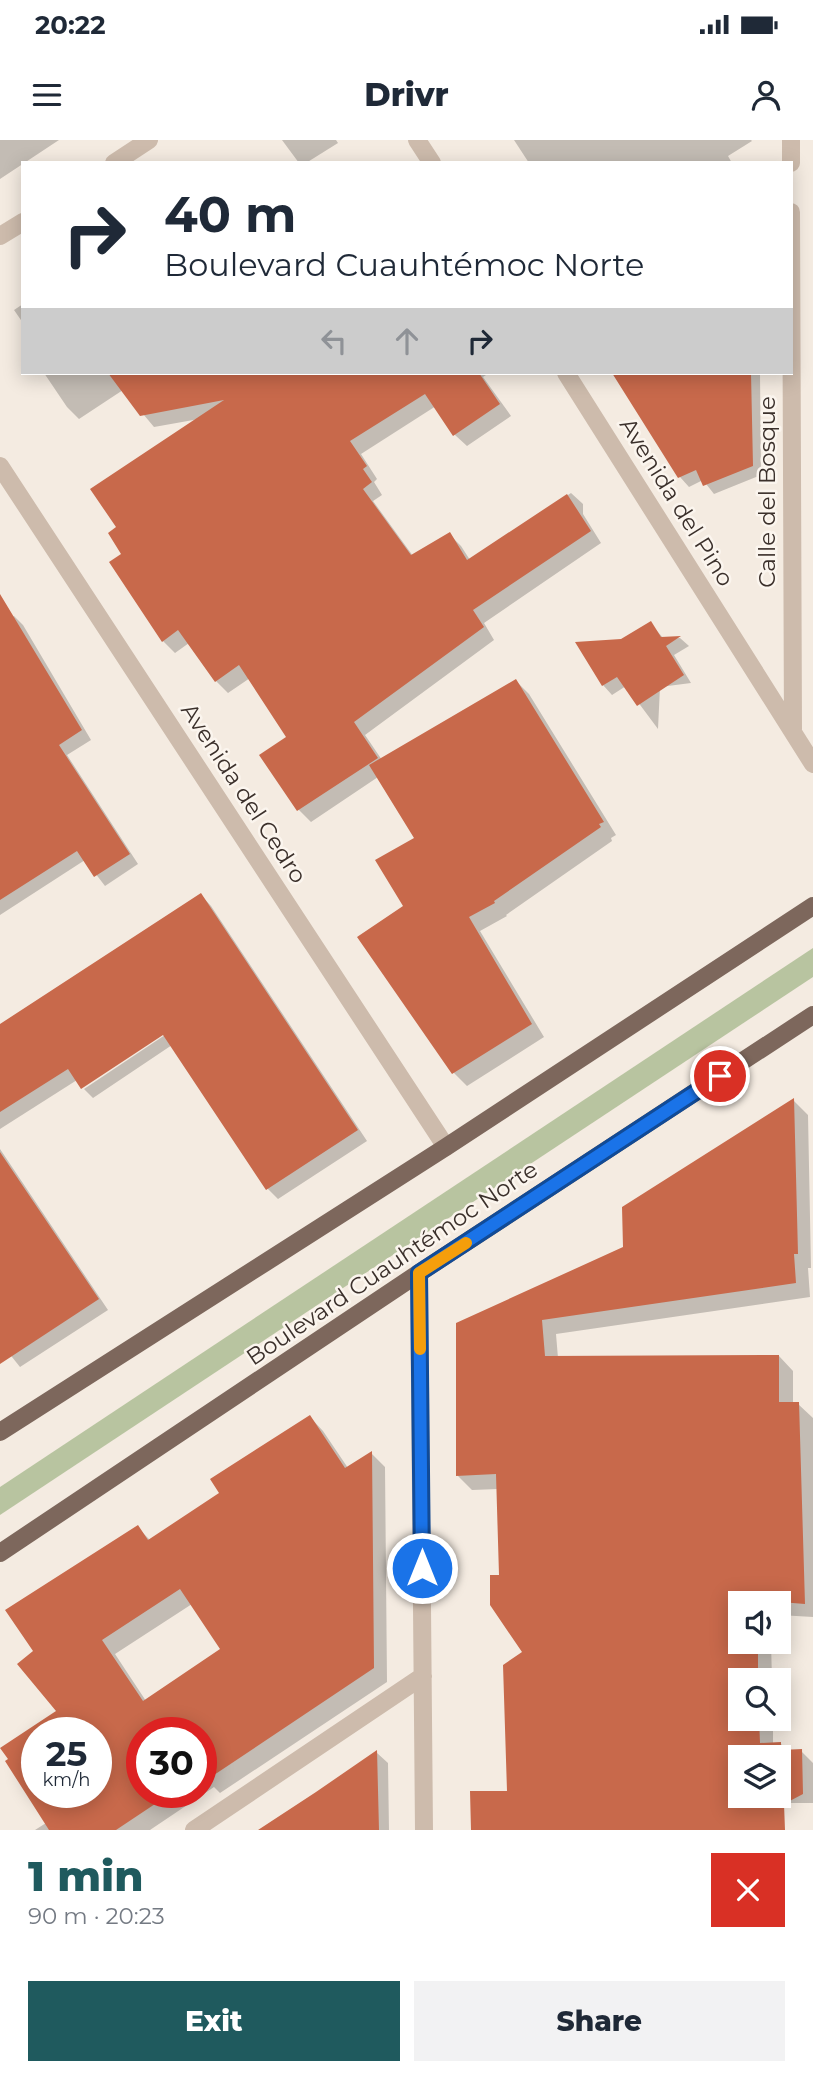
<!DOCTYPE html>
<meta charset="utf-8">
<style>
:root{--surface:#fff;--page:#f2f2f3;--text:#1f2937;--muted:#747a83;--accent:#1f5a5e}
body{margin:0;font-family:Montserrat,sans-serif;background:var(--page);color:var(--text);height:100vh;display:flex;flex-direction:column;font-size:26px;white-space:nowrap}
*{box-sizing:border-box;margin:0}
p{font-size:23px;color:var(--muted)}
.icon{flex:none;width:38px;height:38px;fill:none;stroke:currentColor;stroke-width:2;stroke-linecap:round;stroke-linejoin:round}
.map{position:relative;height:1690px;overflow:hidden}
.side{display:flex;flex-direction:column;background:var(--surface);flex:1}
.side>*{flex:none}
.hud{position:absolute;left:21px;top:21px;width:772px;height:214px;border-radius:0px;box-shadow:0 4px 18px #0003;background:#fff;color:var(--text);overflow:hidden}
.tools{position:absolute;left:728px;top:1451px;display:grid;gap:14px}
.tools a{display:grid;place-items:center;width:63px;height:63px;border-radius:0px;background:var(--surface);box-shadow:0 4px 18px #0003;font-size:35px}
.speed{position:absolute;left:21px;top:1577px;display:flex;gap:14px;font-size:35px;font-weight:700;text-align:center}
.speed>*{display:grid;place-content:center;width:91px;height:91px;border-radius:50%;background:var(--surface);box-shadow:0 4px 18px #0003;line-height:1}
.speed small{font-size:18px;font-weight:400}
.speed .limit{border:10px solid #d22;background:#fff;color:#111}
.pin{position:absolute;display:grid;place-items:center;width:60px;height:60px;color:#fff;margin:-30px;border:4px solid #fff;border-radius:50%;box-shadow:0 2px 7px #0007}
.me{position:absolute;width:77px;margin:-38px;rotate:0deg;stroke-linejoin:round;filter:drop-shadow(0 0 5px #0008)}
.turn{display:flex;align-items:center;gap:24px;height:147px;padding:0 28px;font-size:32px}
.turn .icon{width:91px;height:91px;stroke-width:2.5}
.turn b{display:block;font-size:49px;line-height:60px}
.lanes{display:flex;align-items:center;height:66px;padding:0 28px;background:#0003;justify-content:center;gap:35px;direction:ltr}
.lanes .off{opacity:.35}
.round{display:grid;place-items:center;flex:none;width:74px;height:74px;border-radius:0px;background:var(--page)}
.headline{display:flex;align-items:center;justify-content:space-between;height:119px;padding:0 28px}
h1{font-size:42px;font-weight:800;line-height:52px;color:var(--accent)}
.primary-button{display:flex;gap:14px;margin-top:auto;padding:14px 28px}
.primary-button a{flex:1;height:80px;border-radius:0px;background:var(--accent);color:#fff;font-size:28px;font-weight:800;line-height:80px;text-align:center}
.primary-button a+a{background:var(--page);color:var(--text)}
.status{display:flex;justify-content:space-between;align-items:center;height:49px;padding:0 35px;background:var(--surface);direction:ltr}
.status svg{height:19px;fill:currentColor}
header{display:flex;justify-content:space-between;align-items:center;height:91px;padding:0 28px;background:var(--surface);font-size:32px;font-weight:800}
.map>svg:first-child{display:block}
</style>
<div class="status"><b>20:22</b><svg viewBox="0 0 49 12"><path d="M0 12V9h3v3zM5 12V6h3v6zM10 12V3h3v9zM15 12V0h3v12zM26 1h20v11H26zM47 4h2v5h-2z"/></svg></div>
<header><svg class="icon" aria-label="menu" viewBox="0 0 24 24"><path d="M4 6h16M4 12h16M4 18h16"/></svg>Drivr<svg class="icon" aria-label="person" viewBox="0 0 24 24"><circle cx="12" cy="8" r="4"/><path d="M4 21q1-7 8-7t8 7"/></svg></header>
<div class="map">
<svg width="813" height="1690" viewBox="0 0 813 1690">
<rect width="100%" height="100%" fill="#f4ebe1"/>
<path fill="#b8c4a0" d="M813 808V837L0 1375V1347Z"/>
<path fill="#0003" fill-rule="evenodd" d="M0 0H59L0 39Z
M282 0H336L338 3 306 23H299Z
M514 0H751L752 1 728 16 732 23H529Z
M23 164V183L14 170Z
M44 233H489L483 237 511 276 467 306 455 295 436 266 361 314 377 339 374 342 382 355 373 361 413 416 449 394 461 406 470 420 571 353 583 364V374L601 403 484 483 494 500 365 595 382 620 516 541 529 554 616 695 611 698 612 701 506 775 507 776 480 791 544 897 467 946 454 933 405 767 417 698 378 637 311 682 299 670 262 616 289 598 250 538 228 553 216 541 189 503 175 513 163 501 119 388 199 279 154 287 123 250 79 279 67 267Z
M615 233H760L761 335 714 354 703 340 689 347 680 337Z
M14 476 23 485 91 600 67 615 138 724 105 746 85 720 0 775V484Z
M650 483 664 499 680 498 689 506 674 515 691 543 660 547 658 589 626 546 612 555 603 545 622 501Z
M201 755 211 766 367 1001 278 1059 268 1049 172 905 93 958 84 949 171 891 169 888 77 940 0 989V887Z
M794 961 808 975 811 1128H808L810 1157 556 1194 558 1218 779 1216 793 1231V1264H798L813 1278V1477L779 1475V1463H740V1502H771L772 1540H740V1578H773V1604L780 1603 788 1611H801L813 1623V1663H755L778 1690H473L472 1653H509L524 1513 501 1436 498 1349 472 1350 458 1336V1184L625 1108ZM740 1617H779V1656H740Z
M0 1009 108 1170 20 1227 0 1202Z
M310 1277 323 1291 348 1328 371 1313 385 1327 387 1542 220 1653 214 1647 150 1690H35L46 1683 3 1609 59 1571 36 1512 137 1387 150 1400 221 1353ZM192 1464 222 1510 146 1561 115 1514ZM37 1592H96V1652H37ZM142 1592H201V1652H142Z
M377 1613 388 1623 389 1690H261Z"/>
<path fill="#c8694b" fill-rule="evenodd" d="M108 233H479L500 264 453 296 425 254 350 301 367 326 363 329 372 342 363 349 411 415 450 392 467 420 567 354 591 391 473 470 484 487 354 582 378 618 297 671 259 615 286 597 239 525 215 542 178 490 162 502 109 422 121 414 108 393 116 387 90 349 224 260 140 276Z
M612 233H751L753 326 703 346 696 330 678 338Z
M0 454 82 590 59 605 130 714 94 737 77 711 0 760Z
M651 481 661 497 681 496 666 506 684 535 637 566 617 537 602 546 575 502 621 499Z
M516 539 604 682 599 684 601 687 494 761 495 763 469 777 532 884 452 934 357 797 403 766 375 720 414 698 369 625Z
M201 753 358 990 266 1050 163 895 81 949 68 929 0 972V884Z
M794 958 798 1114H794L796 1143 542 1180 545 1216 779 1215V1262H799L805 1464 757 1460V1463H740V1502H758V1540H740V1578H759L760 1603 781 1602V1610L802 1609 803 1654 784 1664 785 1690H471L470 1651H507L503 1525 522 1512 490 1465V1435H499L496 1334 456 1336V1183L623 1107 622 1067ZM740 1617H779V1656H740Z
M0 1012 99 1159 0 1224Z
M310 1275 345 1328 372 1311 374 1528 205 1641 201 1636V1592H142V1652H173L116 1690H49L5 1621 8 1619 0 1608 56 1571 17 1524 33 1511 5 1470 138 1385 148 1400 219 1353 210 1339ZM180 1449 220 1509 143 1561 102 1500ZM37 1592H96V1652H37Z
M377 1610 379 1690H258L316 1652Z"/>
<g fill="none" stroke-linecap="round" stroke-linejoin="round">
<path stroke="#cdbbac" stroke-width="18" d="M417 0 432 23
M791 0V23
M114 23 149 0
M791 72 793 589
M0 96 23 82
M566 233 813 624
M0 326 446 1007
M419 1133 424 1690
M194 1690 423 1536"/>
<path stroke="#7d675c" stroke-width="18" d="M0 1292 446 1007 813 766
M0 1413 419 1133 813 875"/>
</g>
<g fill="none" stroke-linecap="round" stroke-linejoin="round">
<g stroke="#114b97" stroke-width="18">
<path id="route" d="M422 1428 419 1133 720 936"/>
</g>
<use href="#route" stroke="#1a73e8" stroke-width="12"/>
<path stroke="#f59e0b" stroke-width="12" d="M420 1209 419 1133 466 1103"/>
</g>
<g text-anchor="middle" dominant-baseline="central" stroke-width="5" stroke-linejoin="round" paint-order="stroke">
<g font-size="23" fill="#3b302b" stroke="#fbf5ee">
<text transform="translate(767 352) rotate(-90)">Calle del Bosque</text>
<text transform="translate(677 362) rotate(58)">Avenida del Pino</text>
<text transform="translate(244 653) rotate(57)">Avenida del Cedro</text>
<text transform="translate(392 1123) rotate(-34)">Boulevard Cuauhtémoc Norte</text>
</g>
</g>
</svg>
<div class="tools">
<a><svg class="icon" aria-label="sound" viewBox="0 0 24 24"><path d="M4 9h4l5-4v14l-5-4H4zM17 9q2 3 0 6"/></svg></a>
<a><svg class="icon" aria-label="search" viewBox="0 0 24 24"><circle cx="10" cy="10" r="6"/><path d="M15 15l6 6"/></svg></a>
<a><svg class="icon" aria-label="layers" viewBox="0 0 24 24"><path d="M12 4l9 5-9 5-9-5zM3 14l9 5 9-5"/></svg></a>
</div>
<div class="speed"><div>25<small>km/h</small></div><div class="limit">30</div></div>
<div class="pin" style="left:720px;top:936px;background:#d93025"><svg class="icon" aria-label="arrive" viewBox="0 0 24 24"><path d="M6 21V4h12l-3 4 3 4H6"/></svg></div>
<svg class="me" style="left:422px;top:1428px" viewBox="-20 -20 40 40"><circle r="17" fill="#1a73e8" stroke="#fff" stroke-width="3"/><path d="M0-11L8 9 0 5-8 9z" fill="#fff"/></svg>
<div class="hud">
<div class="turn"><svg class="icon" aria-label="right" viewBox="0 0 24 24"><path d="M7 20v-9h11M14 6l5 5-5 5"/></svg><div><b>40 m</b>Boulevard Cuauhtémoc Norte</div></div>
<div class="lanes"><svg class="icon off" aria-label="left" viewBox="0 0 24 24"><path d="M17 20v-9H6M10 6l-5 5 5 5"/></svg><svg class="icon off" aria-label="ahead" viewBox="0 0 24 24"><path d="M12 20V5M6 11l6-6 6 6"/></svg><svg class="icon" aria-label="right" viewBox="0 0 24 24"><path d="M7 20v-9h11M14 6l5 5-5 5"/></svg></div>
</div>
</div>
<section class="side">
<div class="headline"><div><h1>1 min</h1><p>90 m · 20:23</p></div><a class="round" style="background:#d93025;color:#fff"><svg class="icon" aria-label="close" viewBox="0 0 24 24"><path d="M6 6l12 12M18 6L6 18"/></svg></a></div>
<div class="primary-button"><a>Exit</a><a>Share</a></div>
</section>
